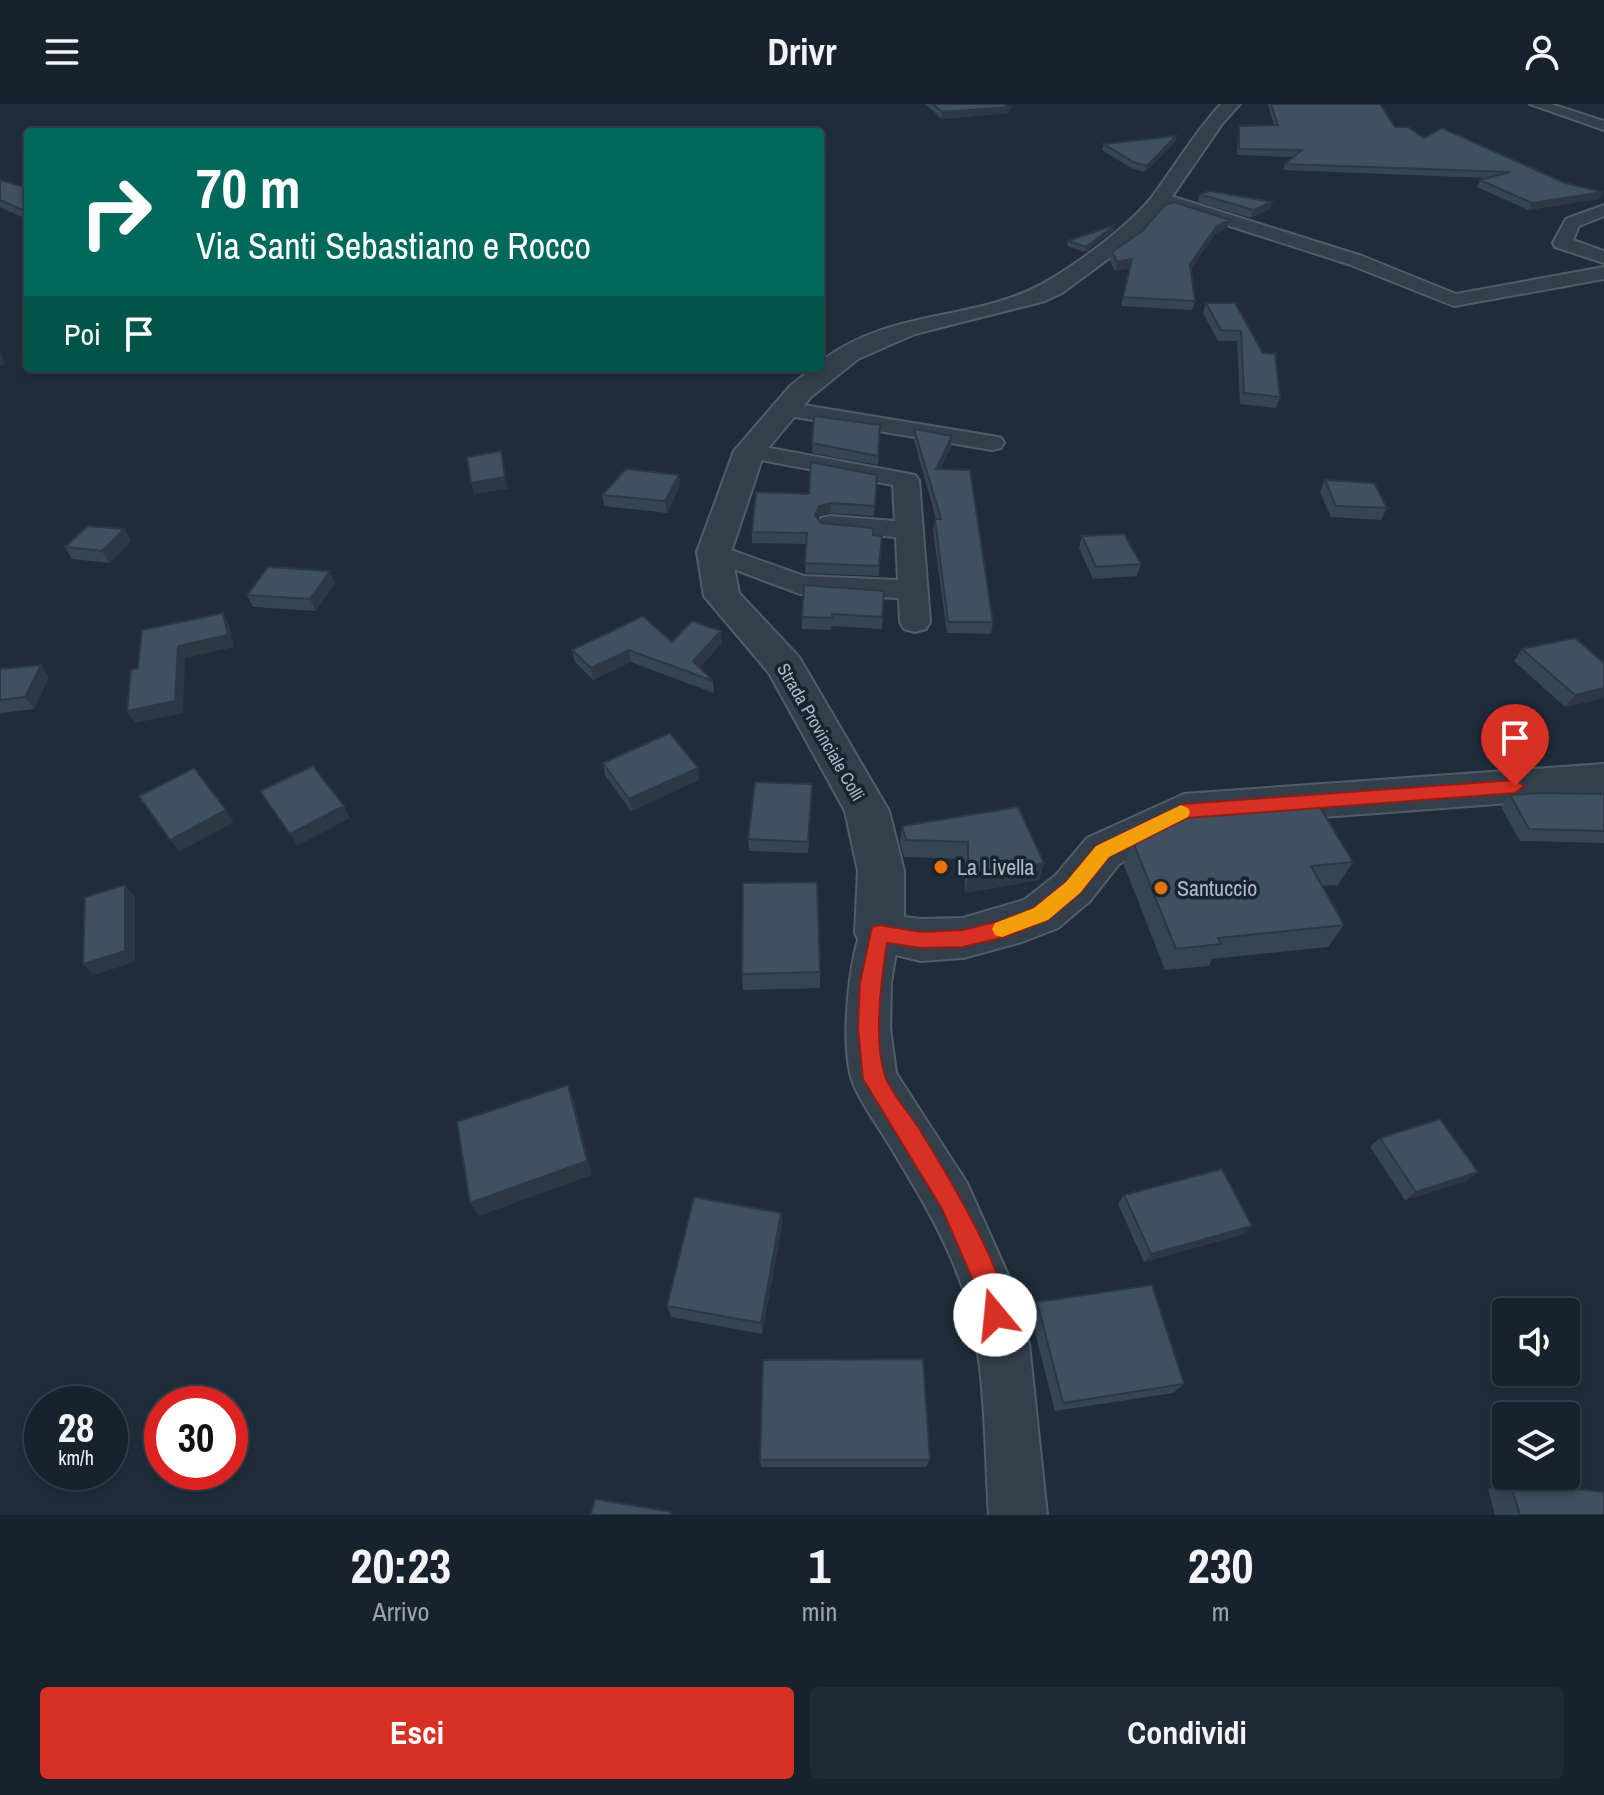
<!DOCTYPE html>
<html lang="it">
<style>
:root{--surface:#17222c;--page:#202a34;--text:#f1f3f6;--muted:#9ea4a9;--line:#363f48;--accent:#d93025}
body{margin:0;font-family:"Archivo Narrow",sans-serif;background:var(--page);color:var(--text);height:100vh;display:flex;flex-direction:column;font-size:30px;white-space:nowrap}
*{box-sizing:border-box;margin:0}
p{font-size:26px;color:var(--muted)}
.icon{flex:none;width:44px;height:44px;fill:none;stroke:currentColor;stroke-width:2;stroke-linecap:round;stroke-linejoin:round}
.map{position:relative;height:1411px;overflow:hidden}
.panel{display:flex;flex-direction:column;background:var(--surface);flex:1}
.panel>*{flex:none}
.hud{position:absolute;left:24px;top:24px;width:800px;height:244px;border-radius:8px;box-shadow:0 4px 12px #0003,0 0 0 2px var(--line);background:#00695c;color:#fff;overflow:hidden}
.buttons{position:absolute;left:1492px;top:1194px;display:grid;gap:16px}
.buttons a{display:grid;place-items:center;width:88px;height:88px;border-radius:8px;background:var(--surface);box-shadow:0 4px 12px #0003,0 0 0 2px var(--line);font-size:40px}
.speed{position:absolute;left:24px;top:1282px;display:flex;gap:16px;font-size:40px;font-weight:700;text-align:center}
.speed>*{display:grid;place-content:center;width:104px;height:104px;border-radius:50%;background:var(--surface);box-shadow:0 4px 12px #0003,0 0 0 2px var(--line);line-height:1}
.speed small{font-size:20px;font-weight:400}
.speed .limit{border:12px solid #d22;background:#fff;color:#111}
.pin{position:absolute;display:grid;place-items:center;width:68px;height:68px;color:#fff;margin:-82px -34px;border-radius:50% 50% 50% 0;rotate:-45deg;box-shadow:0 0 8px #0007}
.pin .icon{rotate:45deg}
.me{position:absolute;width:88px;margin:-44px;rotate:343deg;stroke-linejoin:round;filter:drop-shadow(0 0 6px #0008)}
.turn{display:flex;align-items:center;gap:28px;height:168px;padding:0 40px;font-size:36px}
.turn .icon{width:104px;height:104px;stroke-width:2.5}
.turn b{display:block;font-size:56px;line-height:68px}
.then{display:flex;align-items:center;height:76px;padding:0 40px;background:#0003;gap:16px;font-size:30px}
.eta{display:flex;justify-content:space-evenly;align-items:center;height:136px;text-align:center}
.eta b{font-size:48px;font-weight:700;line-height:56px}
.cta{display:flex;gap:16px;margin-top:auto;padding:16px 40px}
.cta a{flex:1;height:92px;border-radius:8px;background:var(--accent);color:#fff;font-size:32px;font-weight:700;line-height:92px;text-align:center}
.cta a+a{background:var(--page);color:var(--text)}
header{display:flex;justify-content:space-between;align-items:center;height:104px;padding:0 40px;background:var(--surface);font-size:36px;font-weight:700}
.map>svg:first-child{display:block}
</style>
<header><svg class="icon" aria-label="menu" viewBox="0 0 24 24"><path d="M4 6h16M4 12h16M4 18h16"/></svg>Drivr<svg class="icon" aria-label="person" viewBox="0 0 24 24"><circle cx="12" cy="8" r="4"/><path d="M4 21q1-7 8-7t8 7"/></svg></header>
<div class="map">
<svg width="1604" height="1411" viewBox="0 0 1604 1411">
<rect width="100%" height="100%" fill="#1f2d3b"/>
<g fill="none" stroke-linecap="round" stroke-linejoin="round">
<g stroke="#505d69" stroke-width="4">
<path id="minor" d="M1530 0H1551L1604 17V26Z
M1161 89 1362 152 1456 190 1604 163V175L1454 202 1348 160 1155 98 1152 94 1155 90Z
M1604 101V112L1579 122 1573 136 1604 147V159L1555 143 1553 139 1566 115Z
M785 298 992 332 1001 334 1004 339 1001 344 992 346 777 310 773 305 777 300Z
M749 340 915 371 919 376 930 518 926 525 915 528 904 525 900 518 899 494 800 490 704 454 700 448 704 442 714 440 804 472 898 476 896 433 831 428 821 426 817 420 821 414 831 412 895 417 893 381 740 352 737 347 740 342Z
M879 812 893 817 899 829 891 879 890 924 896 969 967 1079 1013 1182 1029 1240 1047 1411H989C984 1338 987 1251 962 1182 945 1132 917 1087 890 1042 878 1022 862 1001 853 979 840 944 848 851 865 817Z"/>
</g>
<g stroke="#505d69" stroke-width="4">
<path id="tertiary" d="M1221 0H1240L1222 20 1164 104 1138 133 1062 189 1045 197 915 230 858 255 811 293 764 349 731 448 739 489 799 553 889 707 904 767V813L921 815 963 814 1024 796 1056 771 1087 734 1184 690 1604 660V692L1191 723 1119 760 1090 797 1058 824 1022 838 963 854 921 857 862 843 855 829 858 767 845 707 769 569 704 492 697 448 734 347 791 281 813 264H820V258C891 204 972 218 1042 180 1075 162 1129 122 1152 93 1175 62 1195 28 1221 0Z"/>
</g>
<use href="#minor" fill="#333f4b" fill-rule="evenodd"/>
<use href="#tertiary" fill="#333f4b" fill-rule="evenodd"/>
</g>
<path fill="#364553" d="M925 0H1004L1010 3 1009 9 942 15Z
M1268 0H1380L1395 23 1599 95 1528 106 1477 83 1480 76 1487 74 1283 66 1285 60 1294 53 1237 51 1238 28 1239 22 1274 21Z
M1176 32 1175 38 1145 68 1131 64 1102 46 1104 40Z
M0 76 28 84V116L0 103Z
M1200 90 1272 98 1270 105 1251 114 1198 98Z
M1227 124 1215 130 1191 165 1195 197 1192 206 1121 202 1130 164 1115 167 1110 157 1112 148Z
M1114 126 1085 148 1067 142 1068 137Z
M1206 199H1235L1280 293 1276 304 1240 300 1237 237H1218L1203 209Z
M814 312 880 321 878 361 812 349Z
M914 325 952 332 951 343 940 365 993 518 991 530 947 529 933 426 935 415H936L914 336Z
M679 371 680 382 667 409 604 402 602 391Z
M877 371 874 412 830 409 818 412 817 415 821 419 873 431 882 432 879 472 805 469 806 440 752 439V428L809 390Z
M1325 376 1387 404 1381 416 1331 413 1320 388Z
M124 425 131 437 109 459 72 455 65 443Z
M1082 432 1141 460 1137 472 1093 475 1079 444Z
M335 479 316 507 253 503 247 491Z
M884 487 882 525 832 522 831 526 802 525V513Z
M672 538 722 539 700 563 713 577 714 589 631 558 593 576 575 558 572 546Z
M1522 545 1604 559V594L1565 603 1514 557Z
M0 565 49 573 34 605 0 609Z
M603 659 698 664 699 676 631 707 605 671Z
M812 680 808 749 749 747 748 735Z
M1604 690V739L1520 737 1501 703 1510 691Z
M1018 703 1044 759 1039 776 965 789V755L904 753 900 739 902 722Z
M1133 738 1353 758 1338 781 1322 782 1344 821 1328 843 1212 855 1209 862 1165 866 1124 761Z
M820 868V884L743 886 742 870Z
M1380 1034 1478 1068 1466 1077 1405 1096 1370 1043Z
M1124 1091 1244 1130 1144 1158 1118 1100Z
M781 1109 782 1122 762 1230 671 1213 667 1202Z
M1037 1198 1184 1280 1173 1289 1055 1307 1030 1209Z
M760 1356H930L926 1363H761Z
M1510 1378 1604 1411H1495L1488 1385Z"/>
<path fill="#2c3843" d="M1010 3 1009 9 942 15V8Z
M1176 32 1175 38 1145 68 1147 62Z
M1603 88 1599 95 1528 106 1532 99Z
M1272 98 1270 105 1251 114 1253 106Z
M1230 116 1227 124 1215 130 1188 169 1190 160 1217 122Z
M1115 121 1114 126 1085 148 1086 143Z
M1132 155 1130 164 1115 167 1117 158Z
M0 248 5 260 0 262Z
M952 332 951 343 935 376 936 365Z
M501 347 508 385 474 390 471 379Z
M679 371 680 382 667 409 665 397Z
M831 399 830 409 818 412 814 422 815 411 819 402Z
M124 425 131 437 109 459 102 447Z
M330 467 335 479 316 507 310 495Z
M223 509 229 521 234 543 185 554 183 609 135 619 127 607 178 542Z
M721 527 722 539 694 569 693 557Z
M629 546 631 558 593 576 591 564Z
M41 561 49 573 34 605 25 593Z
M1604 584V594L1565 603 1575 591Z
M698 664 699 676 631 707 629 695Z
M344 702 350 714 297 742 290 730Z
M226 706 234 718 179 748 170 736Z
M1044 759 1039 776 965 789 968 772Z
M125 781 135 793V858L94 871 83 860Z
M568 981 574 996 592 1071 479 1112 470 1099Z
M1478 1068 1466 1077 1405 1096 1416 1088Z
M781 1109 782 1122 762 1230 761 1219Z
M1252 1122 1244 1130 1144 1158 1151 1150Z"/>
<path fill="#3f5060" stroke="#2c3843" stroke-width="2" d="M933 0H1004L1010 3 942 8Z
M1271 0H1380L1395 23H1408L1424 34 1442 24 1565 79 1603 88 1532 99 1480 76 1510 68 1285 60 1302 46 1239 45V22L1278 21Z
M1176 32 1147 62 1133 58 1104 40Z
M0 76 28 84V106L24 107 0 96Z
M1210 87 1272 98 1253 106 1200 90Z
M1174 98 1230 116 1217 122 1190 160 1195 197 1123 193 1132 155 1117 158 1112 148 1142 127 1165 101Z
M1115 121 1086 143 1068 137Z
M1206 199H1235L1263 249 1275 250 1280 293 1244 289 1241 227 1221 226Z
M814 312 880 321 878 352 812 339Z
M914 325 952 332 936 365 970 366 993 518H948L935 415H941Z
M501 347 505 373 471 379 467 353Z
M811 358 877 371 875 402 831 399 819 402 815 411 821 419 873 424V431L882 432 879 462 805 459 807 429 752 428 756 388 809 390Z
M626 365 679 371 665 397 602 391Z
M1325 376 1374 379 1387 404 1336 402Z
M88 422 124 425 102 447 65 443Z
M1124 430 1141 460 1096 463 1082 432Z
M268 463 330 467 310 495 247 491Z
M804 481 884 487 882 513 832 510V514L802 513Z
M223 509 228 531 178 542 175 597 127 607 131 566 138 564 142 526Z
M643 512 672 538 692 517 721 527 693 557 713 577 629 546 591 564 572 546Z
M1575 534 1604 559V584L1575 591 1522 545Z
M41 561 25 593 0 596V565Z
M670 629 698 664 629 695 603 659Z
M313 662 344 702 290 730 260 687Z
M194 664 226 706 170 736 139 692Z
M755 678 812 680 808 738 748 735Z
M1541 689 1604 690V727L1529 725 1510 691Z
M1315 695 1353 758 1311 762 1344 821 1218 834 1221 840 1176 845 1133 738 1202 703Z
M1018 703 1044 759 968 772V738L906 736 902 722Z
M817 778 820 868 742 870 743 779Z
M125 781V847L83 860 85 793Z
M568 981 587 1057 470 1099 457 1018Z
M1440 1015 1478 1068 1416 1088 1380 1034Z
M1222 1065 1252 1122 1151 1150 1124 1091Z
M694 1093 781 1109 761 1219 667 1202Z
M1152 1181 1184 1280 1063 1299 1037 1198Z
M923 1255 930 1356H760L763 1256Z
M1510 1378 1604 1388V1411H1520Z
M595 1395 672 1408 671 1411H591Z"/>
<path fill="#d93025" stroke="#8d1f18" stroke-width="2" d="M1515 676 1524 682 1515 689 1187 714 1109 753 1080 789 1048 816 1005 833 963 843 921 844 887 839C881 876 873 936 885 972 891 989 908 1008 918 1023 939 1057 1019 1185 1005 1220L995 1224 986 1220 976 1183 942 1105 863 975 858 924 860 879 872 823 879 821 921 828 963 826 1003 816 1034 804 1066 778 1096 742 1184 700Z"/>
<path fill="#f59e0b" d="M1181 701 1188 704 1190 708 1188 713 1109 753 1080 789 1048 816 1002 833 995 831 992 825 995 819 1034 804 1066 778 1096 742Z"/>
<g fill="#e8710a" stroke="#18242f" stroke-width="3">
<circle cx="941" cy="763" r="8"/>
<circle cx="1161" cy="784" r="8"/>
</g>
<g text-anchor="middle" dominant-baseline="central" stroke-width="7" stroke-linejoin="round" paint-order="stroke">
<g font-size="18" fill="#adbac8" stroke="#18242f">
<text transform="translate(821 628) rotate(60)">Strada Provinciale Colli</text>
</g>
<g font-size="22" fill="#adbac8" stroke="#18242f" text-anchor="start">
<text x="957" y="763">La Livella</text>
<text x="1177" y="784">Santuccio</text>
</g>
</g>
</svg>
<div class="buttons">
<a><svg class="icon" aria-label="sound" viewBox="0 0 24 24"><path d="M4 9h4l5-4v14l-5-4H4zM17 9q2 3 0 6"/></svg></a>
<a><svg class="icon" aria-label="layers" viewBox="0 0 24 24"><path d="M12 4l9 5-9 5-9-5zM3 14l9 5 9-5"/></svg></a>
</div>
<div class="speed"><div>28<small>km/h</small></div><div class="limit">30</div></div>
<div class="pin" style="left:1515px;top:682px;background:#d93025"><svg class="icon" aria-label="arrive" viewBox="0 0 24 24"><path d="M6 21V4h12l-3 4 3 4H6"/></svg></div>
<svg class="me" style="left:995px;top:1211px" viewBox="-20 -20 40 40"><circle r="19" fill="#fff"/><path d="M0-13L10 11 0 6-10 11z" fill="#d93025"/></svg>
<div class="hud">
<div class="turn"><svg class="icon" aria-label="right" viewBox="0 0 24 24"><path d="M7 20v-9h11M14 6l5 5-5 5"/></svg><div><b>70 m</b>Via Santi Sebastiano e Rocco</div></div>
<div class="then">Poi<svg class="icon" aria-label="arrive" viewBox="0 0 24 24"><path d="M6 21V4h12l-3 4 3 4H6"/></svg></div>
</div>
</div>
<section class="panel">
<div class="eta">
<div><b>20:23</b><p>Arrivo</p></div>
<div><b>1</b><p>min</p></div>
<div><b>230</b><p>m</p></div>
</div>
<div class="cta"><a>Esci</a><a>Condividi</a></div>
</section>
